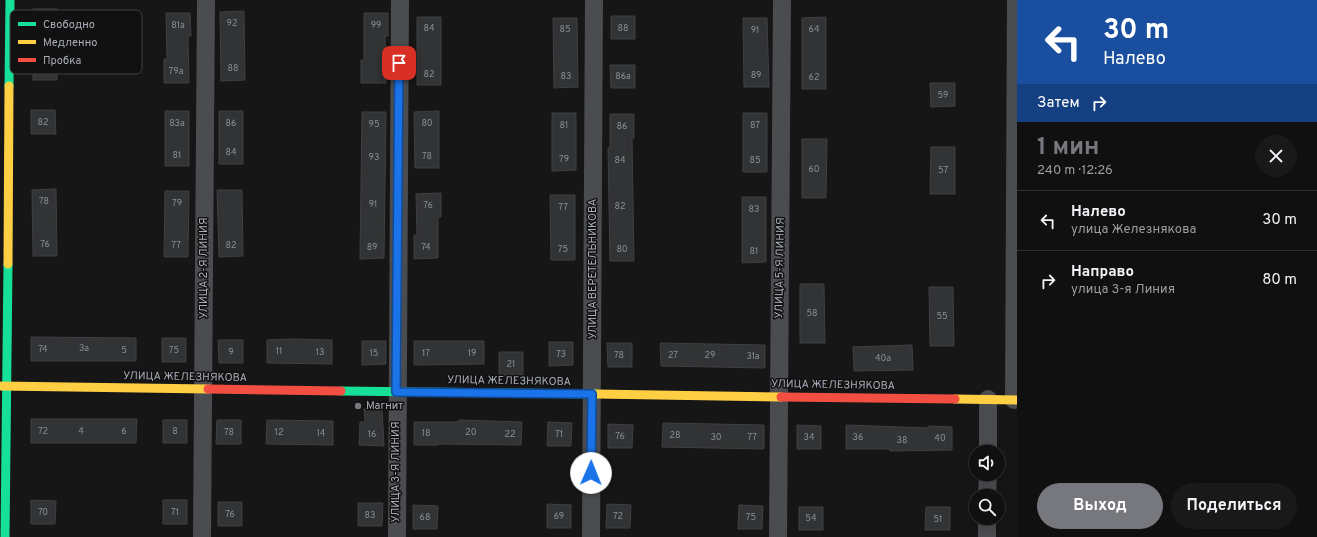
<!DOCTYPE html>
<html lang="ru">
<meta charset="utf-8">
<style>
:root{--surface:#101011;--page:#19191a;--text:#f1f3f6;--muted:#9c9d9f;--line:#303031;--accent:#76787e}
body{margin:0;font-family:Overpass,sans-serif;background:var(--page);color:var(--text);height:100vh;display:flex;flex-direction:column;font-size:15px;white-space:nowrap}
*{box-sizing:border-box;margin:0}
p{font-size:13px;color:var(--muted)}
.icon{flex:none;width:22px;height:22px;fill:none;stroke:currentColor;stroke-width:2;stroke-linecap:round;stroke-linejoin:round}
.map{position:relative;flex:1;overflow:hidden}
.side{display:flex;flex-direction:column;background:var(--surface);width:300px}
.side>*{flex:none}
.guide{background:#1a4fa0;color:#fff;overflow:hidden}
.tools{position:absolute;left:969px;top:445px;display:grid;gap:8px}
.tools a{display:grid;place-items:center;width:36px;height:36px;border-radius:50%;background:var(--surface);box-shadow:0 2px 10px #0003,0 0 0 1px var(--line);font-size:20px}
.pin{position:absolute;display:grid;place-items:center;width:34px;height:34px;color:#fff;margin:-17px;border-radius:8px;box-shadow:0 2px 6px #0006}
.me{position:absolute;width:44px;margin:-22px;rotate:1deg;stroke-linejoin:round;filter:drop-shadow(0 0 3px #0008)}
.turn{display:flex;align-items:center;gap:14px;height:84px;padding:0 20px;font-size:18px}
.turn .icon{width:52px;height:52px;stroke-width:2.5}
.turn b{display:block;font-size:28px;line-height:34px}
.then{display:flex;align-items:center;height:38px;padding:0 20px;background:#0003;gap:8px;font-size:15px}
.round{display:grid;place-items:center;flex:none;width:42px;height:42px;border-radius:21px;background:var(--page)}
.headline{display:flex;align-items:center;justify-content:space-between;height:68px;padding:0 20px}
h1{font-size:24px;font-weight:700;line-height:30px;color:var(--accent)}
.primary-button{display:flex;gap:8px;margin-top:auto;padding:8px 20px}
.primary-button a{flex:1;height:46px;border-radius:24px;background:var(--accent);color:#fff;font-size:16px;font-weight:700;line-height:46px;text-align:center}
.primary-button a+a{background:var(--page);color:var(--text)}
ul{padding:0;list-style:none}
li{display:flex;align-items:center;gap:12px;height:60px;padding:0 20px;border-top:1px solid var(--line)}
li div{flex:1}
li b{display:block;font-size:15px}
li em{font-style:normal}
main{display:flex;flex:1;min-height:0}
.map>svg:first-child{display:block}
</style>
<main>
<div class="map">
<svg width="1017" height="537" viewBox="0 0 1017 537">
<rect width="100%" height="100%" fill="#161617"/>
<path fill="#323334" stroke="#3f4043" d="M33 9H57V80H33Z
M244 11 245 80 221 81 220 12Z
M166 13H190L191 36H188L189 83H164V59H167Z
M364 13H388V36H385L386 83H361V60H364Z
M611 16H635V39H611Z
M417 17H441V85H417Z
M826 17V89H802V18Z
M553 18H577L578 87 554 88Z
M743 18H767L769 87H744Z
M610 65H635V88H611Z
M930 83H955V106L931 107Z
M31 110H55L56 134H31Z
M165 111H189V166H165Z
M219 111H243V164H219Z
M439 111V168H415L414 112Z
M362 112H386L384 258 360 259Z
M552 113H576V170L552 171Z
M743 113H767V172H743Z
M610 114H634V138H632L634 261H610L608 148H610Z
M802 139H827L826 198H802Z
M931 147H955V194H930Z
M56 189 57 256H33L32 190Z
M217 190H242L243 256 219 257Z
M165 191H189L188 257H164Z
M441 193V217H438V258L414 259V235H417L416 194Z
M550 195H575V260H551Z
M742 197H766V262L742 263Z
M800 284H824L825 343H800Z
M929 287H953L954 346H930Z
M31 337 136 338V361H31Z
M162 338H186V362H162Z
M291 339 332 340V364L267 363V340Z
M218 340H243V363H219Z
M362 341H386V364L362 365Z
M414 341H484V364L414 365Z
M549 342H573V365L549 366Z
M607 343H632V367H608Z
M660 343 765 345V368L661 366Z
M912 345 913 370 854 371 853 347Z
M499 352H523V375L499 376Z
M382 408 384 446 359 445 360 422H365L364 409Z
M31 419H137L136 443H31Z
M163 420H187V443H163Z
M217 420H241V444H216Z
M267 420 333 421V445L266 444Z
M459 420 522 422 521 445 438 444V445H414V422H459Z
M548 422 572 423 571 446H547Z
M663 423 764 425V449L662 447Z
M608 424 633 425 632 448H608Z
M797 425 821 426V449H797Z
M846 425 928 428V426L952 427V450L890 451V449H846Z
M31 500 56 501 55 524H31Z
M163 500H187V524H163Z
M218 502H242V526H218Z
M358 503H383L382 526H358Z
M547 504 571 505V528H547Z
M607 504 631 505 630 528H606Z
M413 505 438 506 437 529H413Z
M739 505 763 506 762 529H738Z
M799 507H823V530H799Z
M926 507H950V530H925Z"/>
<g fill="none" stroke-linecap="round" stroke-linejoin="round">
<path stroke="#4b4c4f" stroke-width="18" d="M1014 400 1016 0
M988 452V399
M987 496 988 474
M202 537 206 0
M397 537 400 0
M591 537 594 0
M778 537 782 0
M987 537V518"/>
<path stroke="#16e098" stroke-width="9" d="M9 86 10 0
M341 391 596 394
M5 537 8 264"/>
<path stroke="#ffcf43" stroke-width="9" d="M8 264 9 86
M0 386 208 389
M596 394 781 397
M955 399 1017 400"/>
<path stroke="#f24e42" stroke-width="9" d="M208 389 341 391
M781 397 955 399"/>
</g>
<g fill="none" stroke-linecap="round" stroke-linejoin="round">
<g stroke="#114b97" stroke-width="10">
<path id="route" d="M399 63 396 392 592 394 591 473"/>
</g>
<use href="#route" stroke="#1a73e8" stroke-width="7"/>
</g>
<circle fill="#76787e" stroke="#111112" stroke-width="1.5" cx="358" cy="406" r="4"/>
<g text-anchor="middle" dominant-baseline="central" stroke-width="3" stroke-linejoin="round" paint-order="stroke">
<g font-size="9" fill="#8b8e96">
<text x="232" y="23">92</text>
<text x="178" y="25">81а</text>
<text x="376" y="25">99</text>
<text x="429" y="28">84</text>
<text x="623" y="28">88</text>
<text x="565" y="29">85</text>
<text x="814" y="29">64</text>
<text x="755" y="30">91</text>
<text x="233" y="68">88</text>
<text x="176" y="71">79а</text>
<text x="429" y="74">82</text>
<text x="756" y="75">89</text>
<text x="566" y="76">83</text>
<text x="623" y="76">86а</text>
<text x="814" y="77">62</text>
<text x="943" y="95">59</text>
<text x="43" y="122">82</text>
<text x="177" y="123">83а</text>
<text x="231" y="123">86</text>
<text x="427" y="123">80</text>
<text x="374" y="124">95</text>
<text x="564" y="125">81</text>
<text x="755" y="125">87</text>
<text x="622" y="126">86</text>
<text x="231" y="152">84</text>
<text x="177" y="155">81</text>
<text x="427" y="156">78</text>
<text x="374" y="157">93</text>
<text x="564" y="159">79</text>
<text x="620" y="160">84</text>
<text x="755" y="160">85</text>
<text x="814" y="169">60</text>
<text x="943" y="170">57</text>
<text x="44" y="201">78</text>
<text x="177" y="203">79</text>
<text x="373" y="204">91</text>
<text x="428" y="205">76</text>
<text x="620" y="206">82</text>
<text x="563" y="207">77</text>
<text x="754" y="209">83</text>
<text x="45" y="244">76</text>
<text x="176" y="245">77</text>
<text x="231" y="245">82</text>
<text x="372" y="247">89</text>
<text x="426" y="247">74</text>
<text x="563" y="249">75</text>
<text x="622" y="249">80</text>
<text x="754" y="251">81</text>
<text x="812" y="313">58</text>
<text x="942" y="316">55</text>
<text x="84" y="348">3а</text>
<text x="43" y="349">74</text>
<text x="124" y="350">5</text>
<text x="174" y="350">75</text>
<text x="279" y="351">11</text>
<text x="231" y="352">9</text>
<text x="320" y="352">13</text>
<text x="374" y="353">15</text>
<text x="426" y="353">17</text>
<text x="472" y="353">19</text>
<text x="561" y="354">73</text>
<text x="619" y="355">78</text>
<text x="673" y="355">27</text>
<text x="710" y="355">29</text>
<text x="753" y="356">31а</text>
<text x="883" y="358">40а</text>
<text x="511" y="364">21</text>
<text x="43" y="431">72</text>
<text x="81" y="431">4</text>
<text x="124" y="431">6</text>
<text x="175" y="431">8</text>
<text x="229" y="432">78</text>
<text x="279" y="432">12</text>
<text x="471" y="432">20</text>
<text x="321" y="433">14</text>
<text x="426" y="433">18</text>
<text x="372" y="434">16</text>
<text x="510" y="434">22</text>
<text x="559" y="434">71</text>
<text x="675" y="435">28</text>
<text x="620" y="436">76</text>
<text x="716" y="437">30</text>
<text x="752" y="437">77</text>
<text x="809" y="437">34</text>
<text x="858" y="437">36</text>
<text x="940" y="438">40</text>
<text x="902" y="440">38</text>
<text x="43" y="512">70</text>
<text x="175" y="512">71</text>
<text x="230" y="514">76</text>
<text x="370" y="515">83</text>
<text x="559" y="516">69</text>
<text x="618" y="516">72</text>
<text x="425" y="517">68</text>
<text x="751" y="517">75</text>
<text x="811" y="518">54</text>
<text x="938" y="519">51</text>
</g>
<g font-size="11" fill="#a9adb6" stroke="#111112">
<text transform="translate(204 268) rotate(-90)">УЛИЦА 2-Я ЛИНИЯ</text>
<text transform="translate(780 268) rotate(-89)">УЛИЦА 5-Я ЛИНИЯ</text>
<text transform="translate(593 269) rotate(-90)">УЛИЦА ВЕРЕТЕЛЬНИКОВА</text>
<text transform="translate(185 377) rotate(1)">УЛИЦА ЖЕЛЕЗНЯКОВА</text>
<text transform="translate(509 381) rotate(1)">УЛИЦА ЖЕЛЕЗНЯКОВА</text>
<text transform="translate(833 385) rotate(1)">УЛИЦА ЖЕЛЕЗНЯКОВА</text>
<text transform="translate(396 472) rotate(-90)">УЛИЦА 3-Я ЛИНИЯ</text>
</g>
<g font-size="11" fill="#a9adb6" stroke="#111112" text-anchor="start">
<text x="366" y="406">Магнит</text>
</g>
</g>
<rect x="10" y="10" width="132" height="64" rx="6" fill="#111112" stroke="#3f4043" stroke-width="1"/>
<rect x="18" y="22" width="18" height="4" fill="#16e098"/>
<rect x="18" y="40" width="18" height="4" fill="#ffcf43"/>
<rect x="18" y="58" width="18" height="4" fill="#f24e42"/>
<g font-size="11" fill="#a9adb6">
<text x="43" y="28">Свободно</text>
<text x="43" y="46">Медленно</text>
<text x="43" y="64">Пробка</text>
</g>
</svg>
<div class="tools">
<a><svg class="icon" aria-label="sound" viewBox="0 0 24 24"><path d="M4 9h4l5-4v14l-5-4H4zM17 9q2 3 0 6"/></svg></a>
<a><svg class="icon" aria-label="search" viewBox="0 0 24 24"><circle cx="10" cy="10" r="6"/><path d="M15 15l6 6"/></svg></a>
</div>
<div class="pin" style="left:399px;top:63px;background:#d93025"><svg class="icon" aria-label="arrive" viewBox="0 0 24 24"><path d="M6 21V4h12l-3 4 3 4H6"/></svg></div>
<svg class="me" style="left:591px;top:473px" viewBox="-20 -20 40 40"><circle r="19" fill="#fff"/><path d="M0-13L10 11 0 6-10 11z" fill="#1a73e8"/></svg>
</div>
<section class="side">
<div class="guide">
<div class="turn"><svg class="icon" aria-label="left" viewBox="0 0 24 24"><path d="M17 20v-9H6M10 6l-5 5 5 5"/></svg><div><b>30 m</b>Налево</div></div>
<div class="then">Затем<svg class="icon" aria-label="right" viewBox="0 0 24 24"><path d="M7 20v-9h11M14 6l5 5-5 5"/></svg></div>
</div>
<div class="headline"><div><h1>1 мин</h1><p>240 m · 12:26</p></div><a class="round"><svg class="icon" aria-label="close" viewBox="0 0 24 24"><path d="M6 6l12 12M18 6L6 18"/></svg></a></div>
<ul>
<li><svg class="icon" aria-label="left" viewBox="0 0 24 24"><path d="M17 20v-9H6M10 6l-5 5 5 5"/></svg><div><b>Налево</b><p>улица Железнякова</p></div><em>30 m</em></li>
<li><svg class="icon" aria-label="right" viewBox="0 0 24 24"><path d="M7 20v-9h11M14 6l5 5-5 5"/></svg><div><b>Направо</b><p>улица 3-я Линия</p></div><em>80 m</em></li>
</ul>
<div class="primary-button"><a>Выход</a><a>Поделиться</a></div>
</section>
</main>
